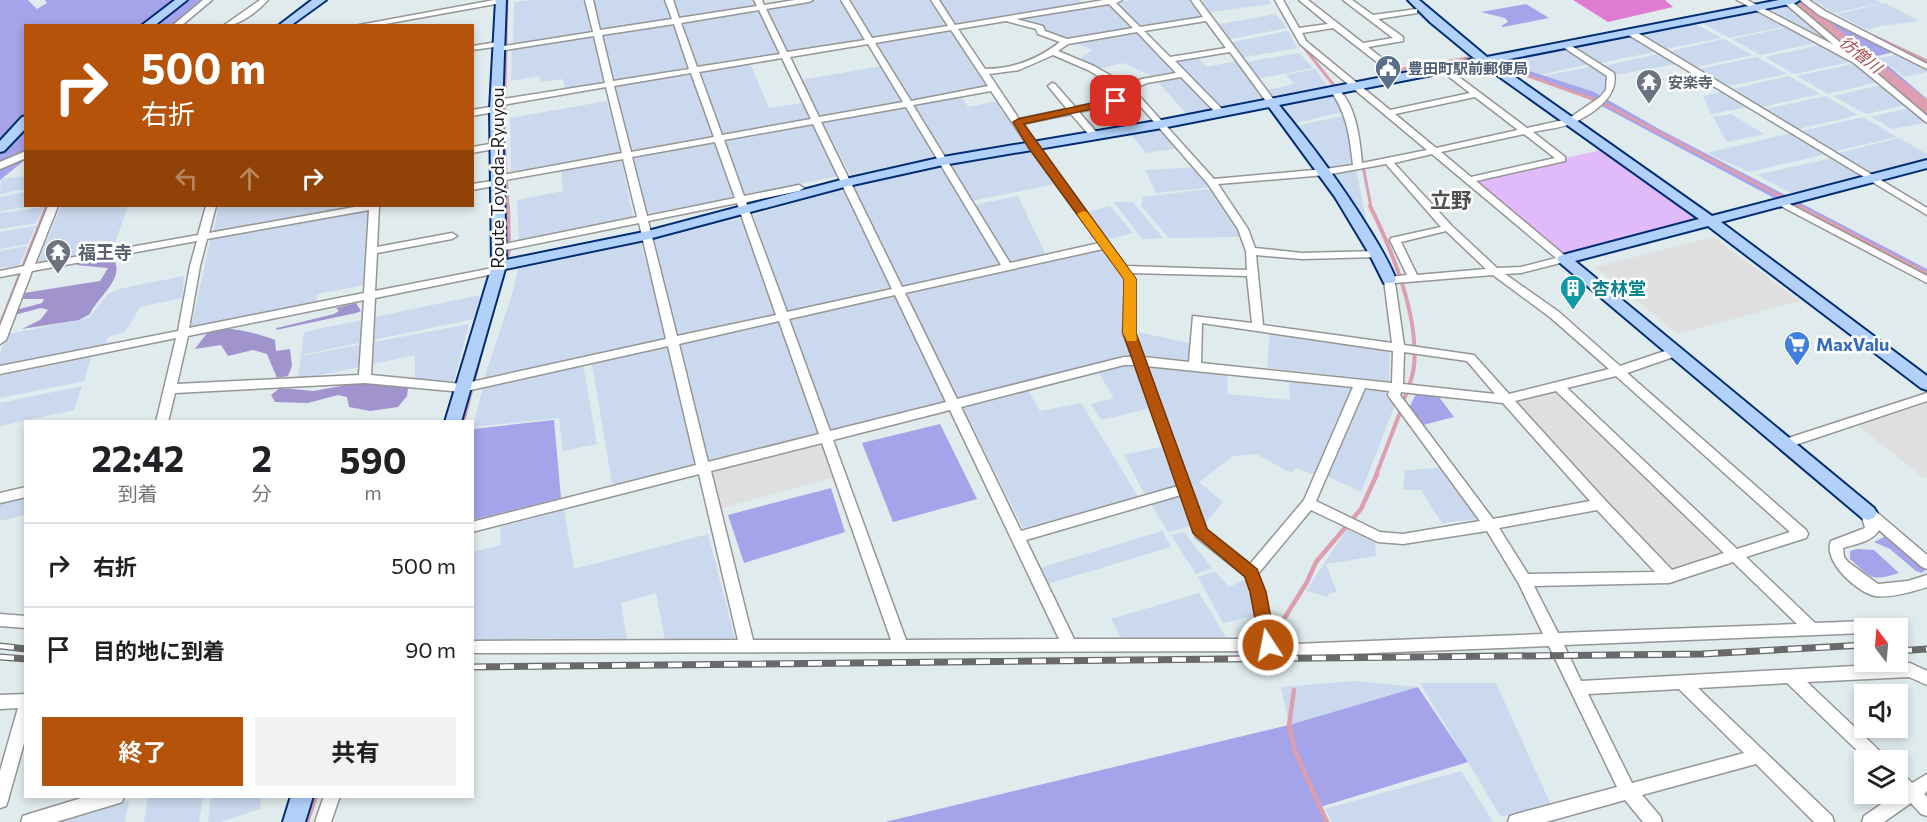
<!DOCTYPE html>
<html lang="ja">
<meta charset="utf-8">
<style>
:root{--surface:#fff;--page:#f2f2f2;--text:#202124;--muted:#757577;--line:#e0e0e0;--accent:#b45309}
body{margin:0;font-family:Commissioner,"Noto Sans JP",sans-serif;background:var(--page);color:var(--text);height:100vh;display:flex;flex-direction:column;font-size:22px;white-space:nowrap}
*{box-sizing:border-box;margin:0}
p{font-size:20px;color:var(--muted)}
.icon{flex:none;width:33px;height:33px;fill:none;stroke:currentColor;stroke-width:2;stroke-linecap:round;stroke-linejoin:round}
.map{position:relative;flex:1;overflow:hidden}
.panel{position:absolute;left:24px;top:420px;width:450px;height:378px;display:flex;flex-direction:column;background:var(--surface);border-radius:0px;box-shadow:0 3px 9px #0003}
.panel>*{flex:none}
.top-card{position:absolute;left:24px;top:24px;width:450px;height:183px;border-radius:0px;box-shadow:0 3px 9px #0003;background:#b45309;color:#fff;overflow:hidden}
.needle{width:39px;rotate:344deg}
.controls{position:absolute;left:1854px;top:618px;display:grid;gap:12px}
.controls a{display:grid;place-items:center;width:54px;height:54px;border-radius:0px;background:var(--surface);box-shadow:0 3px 9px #0003;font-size:30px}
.pin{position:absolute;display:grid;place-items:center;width:51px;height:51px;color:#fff;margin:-26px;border-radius:12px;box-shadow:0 3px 9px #0006}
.me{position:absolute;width:66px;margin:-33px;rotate:349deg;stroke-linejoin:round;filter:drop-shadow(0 0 4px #0008)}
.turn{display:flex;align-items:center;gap:21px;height:126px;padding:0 18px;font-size:27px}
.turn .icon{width:78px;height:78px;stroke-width:2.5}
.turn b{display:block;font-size:42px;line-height:51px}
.lanes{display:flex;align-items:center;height:57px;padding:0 18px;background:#0003;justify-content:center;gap:30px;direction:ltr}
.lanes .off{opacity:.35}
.eta{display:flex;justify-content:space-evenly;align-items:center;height:102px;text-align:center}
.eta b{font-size:36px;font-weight:700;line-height:42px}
.button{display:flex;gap:12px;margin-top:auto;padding:12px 18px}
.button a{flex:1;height:69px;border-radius:0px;background:var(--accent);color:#fff;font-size:24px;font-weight:700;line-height:69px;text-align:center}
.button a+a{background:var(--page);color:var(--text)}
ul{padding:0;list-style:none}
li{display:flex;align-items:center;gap:18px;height:84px;padding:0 18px;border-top:2px solid var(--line)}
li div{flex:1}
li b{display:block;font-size:22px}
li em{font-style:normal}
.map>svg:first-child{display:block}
</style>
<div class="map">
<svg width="1927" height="822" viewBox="0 0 1927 822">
<rect width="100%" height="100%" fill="#e0ebed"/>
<path fill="#cad9ed" d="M530 0H584L591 31 513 44 514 2Z
M592 0H667L674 19 599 30Z
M673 0H753L756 6 680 19Z
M816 0H841L864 39 787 52 765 9Z
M847 0H932L950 25 871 38Z
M938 0H1079L1082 3 956 24Z
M1133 0H1190L1203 17 1140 27 1117 3Z
M1202 0H1268L1271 4 1210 12Z
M1813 0H1876L1882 3 1834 13Z
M1885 3 1920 21 1880 26 1867 30 1837 14Z
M1110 4 1134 29 1068 40 1046 31 1043 28 1017 20Z
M1787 5 1829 39 1823 41 1793 25 1798 23 1791 24 1762 9Z
M757 9 779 53 697 67 681 21Z
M1756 10 1788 26 1729 38 1699 21Z
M1276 14 1287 28 1225 40 1214 25Z
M675 22 691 67 610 81 601 36 605 33Z
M1694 23 1721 38 1661 50 1635 35Z
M1790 27 1820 42 1760 55 1732 39Z
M952 29 989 87 909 101 874 43Z
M1288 31 1297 48 1239 58 1227 43Z
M1137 32 1177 72 1154 77 1123 63 1101 68 1079 59 1093 50 1076 43Z
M590 35 594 37 604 82 565 89 563 79 541 82 540 76 511 81 512 47Z
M1633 35 1659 51 1596 64 1571 47Z
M1724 39 1753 55 1691 68 1682 63 1615 75 1600 67Z
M1824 44 1855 61 1794 74 1765 57Z
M1565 47 1590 64 1539 75 1497 59Z
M1299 53 1313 68 1257 79 1240 63Z
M1899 54 1927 67V72L1905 77 1880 58Z
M1197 57 1207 67 1236 61 1263 98 1221 108 1174 62Z
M1757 57 1787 74 1724 87 1695 70Z
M750 63 769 108 803 103 810 120 723 136 700 72Z
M1857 63 1878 82 1828 94 1797 76Z
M882 66 904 103 819 117 800 80Z
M1594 66 1611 75 1610 86 1598 95 1544 76Z
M1315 69 1328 87 1275 98 1266 90 1295 84 1286 75Z
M689 73 694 74 715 137 631 153 613 87Z
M1177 76 1184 78 1213 109 1187 114 1156 80Z
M1789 76 1820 94 1757 108 1753 106 1711 114 1703 96Z
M1882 85 1906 105 1866 114 1833 96Z
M1333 93 1341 112 1289 125 1274 105Z
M961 96 968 107 998 101 1024 140 945 156 914 106Z
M1825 96 1858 115 1794 130 1762 110Z
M607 101 621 155 511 173 510 118Z
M906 107 934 157 850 175 823 123Z
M1909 108 1926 123 1892 129 1871 117Z
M1731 114 1764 134 1727 142 1713 117Z
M1343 116 1349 136 1368 228 1291 127Z
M1863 117 1897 137 1832 152 1798 132Z
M813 124 839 176 745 195 725 139Z
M1162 128 1180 148 1146 153 1130 133Z
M1792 133 1826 154 1749 172 1707 153Z
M1899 138 1927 154V161L1869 176 1834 154Z
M716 141 736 197 646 214 632 156Z
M1030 148 1056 184 971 201 949 166 952 163Z
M621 158 633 217 519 240 517 200 563 191 561 169Z
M1832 158 1868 179 1799 197 1757 175Z
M942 167 1002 265 906 287 902 286 853 186Z
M1199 167 1215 187 1156 193 1145 170Z
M25 176V189L0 194 1 179Z
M845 188 893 288 890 292 788 314 753 215Z
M1216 188 1238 222 1242 237 1169 238 1141 206 1143 197Z
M25 192 26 206H34L0 211V197Z
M1018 196 1046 255 1013 263 1009 262 973 205Z
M1114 202H1133L1163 238 1142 239Z
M61 206H128L112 251 37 265Z
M219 206H356L213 232Z
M1110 206 1133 233 1106 240 1086 212Z
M44 207 36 223 0 229V213Z
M369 209 364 285 317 294V302L191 328 211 238Z
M745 217 778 315 674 338 652 240Z
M36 226 28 244 0 249V232Z
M641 243 667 339 664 342 484 379 514 288 518 269Z
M28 246 19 265 0 268V251Z
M1104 249 1126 282 1123 331 1132 356 961 397 956 396 907 295 909 292Z
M184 276 182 298 140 307 125 332 108 337 105 345 0 365V353L8 334 89 318 108 294 118 289Z
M480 295 474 319 301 355 304 332Z
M893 295 898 297 946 399 943 403 830 431 788 318Z
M777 321 780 323 817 433 711 461 704 457 677 345 680 342Z
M469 324 454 381 415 379V355L298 380 301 356Z
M1270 331 1386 349 1390 354 1389 381 1267 368Z
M1138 332 1194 344 1192 361 1150 356 1144 354Z
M663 346 668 347 696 462 691 466 617 484 612 483 592 364 595 361Z
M91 357 84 381 0 398V376Z
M583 364 597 444 563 451 559 418 473 427 483 387Z
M1135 364 1151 408 1101 420 1091 404 1114 398 1098 372Z
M1145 365 1227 374 1228 394 1290 400 1289 380 1356 387 1314 475 1296 468 1291 473 1256 454 1233 456 1199 482 1223 502 1203 526Z
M82 386 74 410 0 426V403Z
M1364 387 1383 390 1395 405 1361 492 1327 476Z
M1028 390 1040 411 1081 403 1139 498 1023 528 963 408Z
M1161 447 1179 489 1146 497 1124 455Z
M1441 467 1478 519 1442 523 1421 490H1403L1405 471Z
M25 493V515L0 521V498Z
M1180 495 1183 497 1193 526 1168 532 1150 502Z
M564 510 574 569 708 534 735 639 665 641 656 593 621 603 627 641 473 640 472 552 501 545 500 527Z
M1347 529 1375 542 1376 556 1326 564 1337 592 1329 593 1328 597 1306 591Z
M1162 531 1171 547 1048 584 1040 568Z
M1184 532 1212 568 1196 574 1171 535Z
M1215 571 1229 587 1248 578 1258 615 1223 623 1198 577Z
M1199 593 1227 639 1121 638 1111 619Z
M1354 681 1418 687 1289 725 1281 687Z
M1420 683H1496L1551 805 1501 817Z
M1461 771 1493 822H1332L1325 809Z
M148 797H203L199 822H144Z
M211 797H261L260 809 220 822H208Z
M129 800 125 822H52Z"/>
<path fill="#a5a3ea" d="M0 0H28L37 9 47 3 45 0H207L179 25 26 26 25 160 0 180Z
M1789 0H1804L1894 52 1877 56 1927 99V116Z
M1526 4 1549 18 1503 27 1501 26 1508 22 1505 18 1481 12Z
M1495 60 1594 92 1659 129 1927 269V280L1583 96 1506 70Z
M1416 394 1439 397 1454 417 1423 425 1409 408Z
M554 420 561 498 473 520V429Z
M940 424 977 499 893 522 862 443Z
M831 488 845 532 744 563 728 515Z
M1878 527 1925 570 1922 573 1916 571 1890 549 1874 542 1884 537Z
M1857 549 1874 550 1899 573C1870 582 1872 578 1850 559V551Z
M1418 687 1468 762 1320 807 1328 822H885L1289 725Z"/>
<path fill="#a093ce" d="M101 257H112C128 277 97 297 90 314L79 320 22 329 40 320 48 310 41 308 14 315 16 310 42 303 44 299H23L24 293 100 281 108 268 76 265Z
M356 303 361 311 356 313 276 330 277 328 334 314 339 311 336 308Z
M211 328C235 328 253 332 275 340L276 351 290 349 292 366 288 376 277 378 267 354 253 350 228 356 221 345 195 349Z
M362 382 403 383 408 389 407 396 398 407 370 411 349 407 347 397 338 395 308 403 275 402 271 395 280 388 314 391Z"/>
<path fill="#e0bafa" d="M1609 148 1711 220 1564 259 1469 180Z"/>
<path fill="#e07bd3" d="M1573 0H1665L1673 7 1608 22Z"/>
<path fill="#dfdfdf" d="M1713 237 1800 301 1678 334 1595 267Z
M1559 387 1736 555 1669 577 1507 399Z
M1920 399 1927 404V477L1924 478 1852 421Z
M823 444 835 477 719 509 710 472Z"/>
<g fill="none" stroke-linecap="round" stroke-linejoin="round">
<path stroke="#dd9faf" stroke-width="3" d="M507 0 504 137 508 207
M1282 11 1297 38
M1874 36 1927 61
M1302 45 1336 88
M1383 59 1397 70 1468 58 1479 60
M1495 64 1601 102 1801 207
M1361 156 1371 207"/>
<path stroke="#dd9faf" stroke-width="4" d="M1370 206C1392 250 1419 316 1414 366 1413 378 1407 391 1403 402
M1798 206 1927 274
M502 279 509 250 508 206
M0 326 47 206
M463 422 487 330
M1376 475 1401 410"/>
<path stroke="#dd9faf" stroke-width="4.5" d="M1287 645 1282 622 1307 582 1316 562 1361 509 1377 474
M1294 690 1289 725 1295 751 1327 822
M307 822 316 796"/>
<path fill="#dd9faf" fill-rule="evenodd" d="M1787 0H1802L1927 100V113L1922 111Z"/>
<g stroke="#959595" stroke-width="3">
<path id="street" d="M203 0H212L181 26H172Z
M260 0H268C257 12 239 26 223 26Z
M494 0 505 1 501 3 374 26H354Z
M585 0H593L600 30 672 19 665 0H673L679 18 757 6 754 0H762L764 5 795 0H813L809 2 766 9 787 52 865 40 841 0H849L872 38 948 26 931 0H939L955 25 1104 0H1122L1116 3 1140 27 1203 17 1191 0H1199L1274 100V104H1268L1230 52 1175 61 1223 110V114H1217L1181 77 1147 83 1133 89 1214 179 1325 169 1353 165C1350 137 1347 113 1330 90L1334 87C1356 99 1360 141 1362 163L1427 150 1300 44 1275 0H1283L1299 28 1328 24 1299 0H1308L1363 43 1393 38 1343 0H1352L1373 15 1417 9V13L1378 19 1403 37V41L1368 47 1403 75 1404 77 1400 80 1333 28 1302 33 1306 41 1390 110 1470 93 1448 76V72L1451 71 1527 128 1568 119 1600 97 1606 90 1607 76 1560 45 1567 43 1614 73C1619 96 1594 113 1575 122 1563 128 1546 129 1533 132L1565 157V161L1476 181 1569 259 1568 261 1521 273 1505 274 1559 312 1620 366 1671 349H1679L1681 352 1679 355 1627 373 1806 530 1808 534 1806 538 1746 557 1815 623 1894 620 1899 622 1901 626 1898 631V628H1864V633L1564 645 1581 681 1910 663 1927 671V685L1909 677 1807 682 1884 755 1886 760H1867L1787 683 1698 688 1832 816 1834 822H1814L1756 764 1642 795 1660 816 1662 822H1643L1625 800 1546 822H1508L1510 816 1516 814 1617 787 1549 646 1294 656 1268 651 472 653V641L738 640 699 474 472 532V522L696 465 668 346 462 392 365 383 175 393 168 422H156L176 338 0 374V366L178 331 190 266 197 241 32 271 6 340 0 344V326L21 273 0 277V271L24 266 48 206H58L35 264 198 235 206 206H216L209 233 360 206H379L377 247 452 233 457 236 452 239 377 253 375 291 498 267 502 268 503 270 498 273 375 298 371 375 462 384 666 339 639 223 500 251 495 248 500 245 637 217 623 159 500 181 499 185 472 190V184L493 181 494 177 497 176 622 153 606 87 497 106 493 103 497 100 605 83 594 36 498 51 494 49 498 47 593 32ZM1109 4 1133 28 1067 39 1045 31 1043 26 1016 19ZM759 10 780 54 697 67 681 23ZM1006 21 1036 29 1038 34 1060 42C1038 59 1014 69 985 69L958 29ZM1206 21 1226 48 1170 57 1144 31ZM674 24 689 69 613 81 602 35ZM951 30 988 86 911 101 875 43ZM1137 32 1176 73 1142 79 1127 85 1094 66 1058 51 1068 44ZM868 44 903 102 819 117 790 57ZM1053 55 1088 70 1132 96 1075 107 1055 84 1052 83 1048 86 1067 109 1019 119 989 74 1019 70ZM782 58 811 119 722 135 699 72ZM691 73 714 137 631 152 614 86ZM991 91 1028 146 1099 243 1010 263 913 105ZM1475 97 1518 130 1436 148 1395 114ZM1135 100 1208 184 1238 229 1246 251 1247 270 1126 266 1022 124 1071 114 1091 137 1094 138 1099 135 1079 112ZM906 107 1001 265 902 287 821 122ZM813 124 892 289 787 312 746 202 799 191 804 188 799 185 744 196 724 140ZM1524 134 1555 158 1471 177 1441 152ZM715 142 735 198 647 216 632 157ZM1432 154 1556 258 1521 267 1497 268 1452 226 1394 163ZM1386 164 1441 227 1391 238 1390 240 1407 275 1389 277 1384 280 1392 343 1263 325 1256 255 1302 259 1378 257 1383 254 1378 251 1302 253 1255 248 1248 229 1218 184 1325 175ZM737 203 776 315 677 336 648 221ZM369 210 364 293 189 328 200 266 207 239ZM1446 231 1486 269 1417 275 1401 242ZM1103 249 1125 279 1123 333 1132 357H1124L957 399 905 293ZM1131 273 1247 276 1252 323 1193 316 1189 362 1144 357 1135 333V279ZM1493 275 1551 318 1609 369 1509 394 1474 355 1404 345 1395 283ZM895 295 946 402 830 431 789 319ZM364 300 359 375 177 384 188 336ZM779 321 819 434 708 462 679 344ZM1202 323 1393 351 1392 383 1201 363ZM1404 352 1467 361 1495 394 1403 384ZM1124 365H1135L1178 486 1021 531 961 407ZM1146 366 1353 387 1304 500 1250 564 1207 530ZM1616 376 1790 532 1737 549 1567 388ZM1365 388 1389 391 1388 395 1390 398 1480 521 1403 534 1380 532 1316 501ZM1556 391 1724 553 1672 570 1605 500 1515 401ZM1401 392 1503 403 1590 501 1493 519 1400 395ZM950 410 1059 639 906 640 833 440ZM822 443 891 640H753L711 471ZM1181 495 1196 537 1245 576 1251 592 1260 639H1074L1026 540ZM1311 510 1378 542 1403 544 1487 531 1519 584 1543 634 1294 644 1274 640 1265 592 1258 574ZM1597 510 1655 572 1528 574 1499 528ZM1733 562 1797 624 1558 633 1534 586 1669 583ZM1679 689 1744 753 1632 783 1588 694Z
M1737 0H1747L1834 45 1781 0H1790L1842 44 1843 46 1839 48 1860 59 1927 116V123L1854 63Z
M1800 0H1809L1825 11 1927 64V69L1819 15Z
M1627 30H1633L1927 208V215L1627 34Z
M498 42 502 44 501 46 472 50V46Z
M496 106 500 109 499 111 472 116V110Z
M496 143 501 146 499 148 472 153V147Z
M26 151V158L0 169V162Z
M1780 199 1927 276V283L1777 204 1775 202Z
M1927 393V401L1783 449 1779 447 1777 444 1779 441Z
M26 487V497L0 503V493Z
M1868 508 1873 509 1927 555V569L1922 567 1879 530C1872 542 1855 544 1843 548L1844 557 1848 562 1878 584 1908 581 1927 575V587C1912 592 1892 598 1875 596 1858 593 1822 561 1831 541L1865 528 1861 513 1863 509Z
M0 614 26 616V628L0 626Z
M26 694V736L8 800 6 806 0 808V771L18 708 0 709V695Z
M1898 772 1904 775 1912 783 1927 774V791L1924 794 1927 797V816L1921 814 1911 803 1884 822H1862L1864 816 1899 792 1898 790Z
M88 796H124L122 802 116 804 56 822H21L23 816 29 814Z
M324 796H340L331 822H315Z"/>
</g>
<g stroke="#022d73" stroke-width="4">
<path id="secondary" d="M175 0H187L154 26H141Z
M312 0H326L290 26H278Z
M496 0H506L502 109 506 260 644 232 841 180 943 157 1162 120 1475 59 1430 22 1408 0H1419L1487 57 1779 0H1800L1795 3 1494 62 1712 216 1927 160V168L1721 222 1927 376V390L1921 388 1708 226 1575 261 1874 508 1877 513 1874 518 1868 520 1862 518 1559 262 1557 259 1559 256 1699 219 1483 65 1279 105C1311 144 1341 184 1367 226 1378 244 1389 261 1396 280L1394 283H1384L1370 255 1335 197 1269 107 1162 128 943 165 848 186 645 240 505 269 461 422H445L492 266 490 109Z
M26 116V128L4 151 0 152V141L22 117Z
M291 796H313L305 822H283Z"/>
</g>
<use href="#street" fill="#fff" fill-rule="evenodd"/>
<use href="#secondary" fill="#b1d1fb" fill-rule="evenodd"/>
<g stroke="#696969" stroke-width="7">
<path id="rail" d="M0 646 26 649
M1898 651 1927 649
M0 657 26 659
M472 667 1702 654 1864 645"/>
</g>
<use href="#rail" stroke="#fff" stroke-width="4.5" stroke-dasharray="14" stroke-linecap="butt"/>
</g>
<path fill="#b45309" stroke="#753606" stroke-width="1.5" d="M1116 98 1119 99V103L1024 124 1136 279V333L1207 529 1257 569 1266 592 1276 645 1274 650 1268 652 1262 650 1260 645 1250 592 1245 577 1193 533 1123 333 1124 279 1028 147 1013 122 1018 119Z"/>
<path fill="#f59e0b" d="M1083 211 1087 212 1136 279V333L1137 338 1136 341H1127L1123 333 1124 279 1077 214Z"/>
<defs>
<g id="civic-pin" transform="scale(1.35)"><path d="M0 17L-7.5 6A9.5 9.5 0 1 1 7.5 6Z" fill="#5c6f8a" stroke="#fff"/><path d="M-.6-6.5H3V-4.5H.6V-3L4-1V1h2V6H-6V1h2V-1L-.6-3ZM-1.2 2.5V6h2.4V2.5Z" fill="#fff"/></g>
<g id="temple-pin" transform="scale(1.35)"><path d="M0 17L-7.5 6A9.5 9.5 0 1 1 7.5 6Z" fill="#6b7280" stroke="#fff"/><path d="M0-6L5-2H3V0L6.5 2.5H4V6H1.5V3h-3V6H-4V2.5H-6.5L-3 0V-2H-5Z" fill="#fff"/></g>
<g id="building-pin" transform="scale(1.35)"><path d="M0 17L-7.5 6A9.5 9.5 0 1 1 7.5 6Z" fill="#0f9aa8" stroke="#fff"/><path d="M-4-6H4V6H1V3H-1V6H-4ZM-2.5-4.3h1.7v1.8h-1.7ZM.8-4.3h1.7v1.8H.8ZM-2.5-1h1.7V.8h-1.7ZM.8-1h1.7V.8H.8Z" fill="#fff"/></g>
<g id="supermarket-pin" transform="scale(1.35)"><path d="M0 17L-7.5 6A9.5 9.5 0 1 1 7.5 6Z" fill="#3f7fe0" stroke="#fff"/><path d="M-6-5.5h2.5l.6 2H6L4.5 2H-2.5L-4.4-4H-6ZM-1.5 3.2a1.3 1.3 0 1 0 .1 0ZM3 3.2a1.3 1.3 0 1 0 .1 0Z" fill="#fff"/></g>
</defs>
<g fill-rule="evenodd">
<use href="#civic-pin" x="1388" y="68"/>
<use href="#temple-pin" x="1649" y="82"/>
<use href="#temple-pin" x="58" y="252"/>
<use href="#building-pin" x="1573" y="288"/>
<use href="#supermarket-pin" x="1797" y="344"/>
</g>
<g text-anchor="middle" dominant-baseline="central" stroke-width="5" stroke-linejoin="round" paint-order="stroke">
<g font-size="15" font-weight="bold" fill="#4e5e75" stroke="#fff" text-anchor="start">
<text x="1408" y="68">豊田町駅前郵便局</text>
</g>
<g font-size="15" font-weight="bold" fill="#5b616d" stroke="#fff" text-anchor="start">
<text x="1668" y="82">安楽寺</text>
</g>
<g font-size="16" font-style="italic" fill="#ac4746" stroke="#fff">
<text transform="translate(1861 54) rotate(39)">彷僧川</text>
</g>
<g font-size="18" fill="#1b1b1b" stroke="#fff">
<text transform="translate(497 178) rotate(-90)">Route Toyoda-Ryuyou</text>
</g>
<g font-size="18" font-weight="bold" fill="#5b616d" stroke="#fff" text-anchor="start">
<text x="78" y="252">福王寺</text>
</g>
<g font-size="18" font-weight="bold" fill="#0d838f" stroke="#fff" text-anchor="start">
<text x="1592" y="288">杏林堂</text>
</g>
<g font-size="18" font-weight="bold" fill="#366cbe" stroke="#fff" text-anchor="start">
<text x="1816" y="344">MaxValu</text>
</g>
<g font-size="21" font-weight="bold" fill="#4e4e4e" stroke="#fff">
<text x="1451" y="199">立野</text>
</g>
</g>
</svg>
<div class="controls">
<a><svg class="needle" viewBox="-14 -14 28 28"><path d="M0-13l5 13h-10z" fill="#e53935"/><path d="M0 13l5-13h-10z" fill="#757577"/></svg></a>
<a><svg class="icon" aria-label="sound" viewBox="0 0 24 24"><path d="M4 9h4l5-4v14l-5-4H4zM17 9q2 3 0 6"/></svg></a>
<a><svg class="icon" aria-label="layers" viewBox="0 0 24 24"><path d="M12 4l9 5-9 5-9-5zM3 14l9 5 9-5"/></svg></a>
</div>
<div class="pin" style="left:1116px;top:101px;background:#d93025"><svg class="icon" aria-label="arrive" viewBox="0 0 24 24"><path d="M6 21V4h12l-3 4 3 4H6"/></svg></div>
<svg class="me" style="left:1268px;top:645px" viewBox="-20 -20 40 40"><circle r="17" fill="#b45309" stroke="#fff" stroke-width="3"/><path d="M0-11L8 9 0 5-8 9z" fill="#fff"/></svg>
<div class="top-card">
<div class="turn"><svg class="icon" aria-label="right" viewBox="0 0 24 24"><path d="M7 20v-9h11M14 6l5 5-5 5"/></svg><div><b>500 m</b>右折</div></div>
<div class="lanes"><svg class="icon off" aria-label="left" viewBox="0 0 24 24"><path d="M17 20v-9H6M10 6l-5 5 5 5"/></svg><svg class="icon off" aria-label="ahead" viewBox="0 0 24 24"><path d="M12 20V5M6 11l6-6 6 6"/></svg><svg class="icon" aria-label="right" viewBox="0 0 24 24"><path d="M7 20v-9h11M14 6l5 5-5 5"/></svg></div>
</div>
<section class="panel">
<div class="eta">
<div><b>22:42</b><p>到着</p></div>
<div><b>2</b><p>分</p></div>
<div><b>590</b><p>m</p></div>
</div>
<ul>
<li><svg class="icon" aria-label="right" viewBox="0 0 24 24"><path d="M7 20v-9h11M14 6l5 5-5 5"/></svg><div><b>右折</b></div><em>500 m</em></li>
<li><svg class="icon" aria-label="arrive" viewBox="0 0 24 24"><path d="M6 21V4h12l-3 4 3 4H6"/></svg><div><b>目的地に到着</b></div><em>90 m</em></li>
</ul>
<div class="button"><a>終了</a><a>共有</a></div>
</section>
</div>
